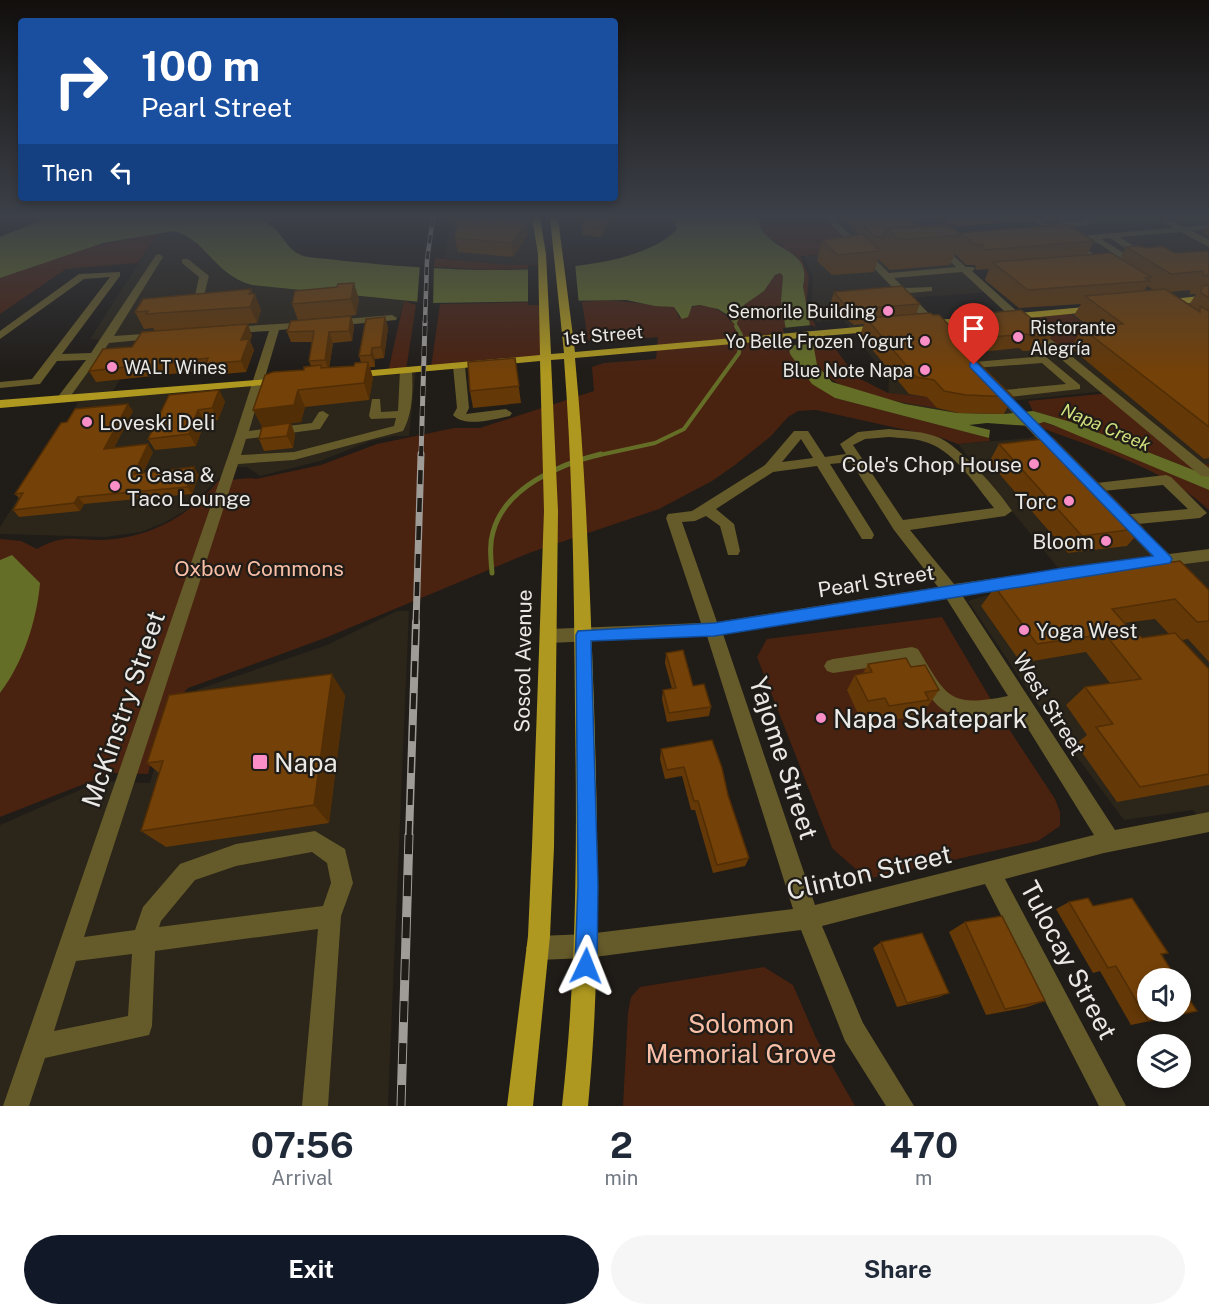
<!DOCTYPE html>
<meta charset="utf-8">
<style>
:root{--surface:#fff;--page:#f6f6f7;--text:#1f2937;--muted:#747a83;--accent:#111827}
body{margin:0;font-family:"Public Sans",sans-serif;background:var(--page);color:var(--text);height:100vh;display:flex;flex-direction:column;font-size:22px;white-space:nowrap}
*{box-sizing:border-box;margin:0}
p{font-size:20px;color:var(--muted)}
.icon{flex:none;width:33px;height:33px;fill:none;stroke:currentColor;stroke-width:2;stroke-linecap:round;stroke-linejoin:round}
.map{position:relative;height:1106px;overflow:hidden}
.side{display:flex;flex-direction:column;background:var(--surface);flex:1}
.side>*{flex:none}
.guide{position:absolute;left:18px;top:18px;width:600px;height:183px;border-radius:6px;box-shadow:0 3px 9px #0003;background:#1a4fa0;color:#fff;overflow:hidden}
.fabs{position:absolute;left:1137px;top:968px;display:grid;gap:12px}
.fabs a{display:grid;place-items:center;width:54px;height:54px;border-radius:50%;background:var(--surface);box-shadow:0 3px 9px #0003;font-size:30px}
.pin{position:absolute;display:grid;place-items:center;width:51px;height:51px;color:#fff;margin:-62px -26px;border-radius:50% 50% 50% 0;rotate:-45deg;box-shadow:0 0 6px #0007}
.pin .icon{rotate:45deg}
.me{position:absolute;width:66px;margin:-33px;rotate:2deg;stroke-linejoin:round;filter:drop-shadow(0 0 4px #0008)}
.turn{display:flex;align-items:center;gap:21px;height:126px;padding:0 24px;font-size:27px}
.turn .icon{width:78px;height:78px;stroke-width:2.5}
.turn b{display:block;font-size:42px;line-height:51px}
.then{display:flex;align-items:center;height:57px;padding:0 24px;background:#0003;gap:12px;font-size:22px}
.eta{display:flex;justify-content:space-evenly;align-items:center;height:102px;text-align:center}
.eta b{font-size:36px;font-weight:700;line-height:42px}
.action{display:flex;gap:12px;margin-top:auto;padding:12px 24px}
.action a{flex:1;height:69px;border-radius:36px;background:var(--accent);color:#fff;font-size:24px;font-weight:700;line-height:69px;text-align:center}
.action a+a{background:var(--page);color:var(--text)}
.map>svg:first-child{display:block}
</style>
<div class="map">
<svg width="1209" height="1106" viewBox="0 0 1209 1106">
<rect width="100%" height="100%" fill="#201c18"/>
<path fill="#2b251a" d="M451 218H536L543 264 511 265 445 258Z
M828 218H905L989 292 909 298 933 323 1006 317 1106 341 1068 312 1107 308 1103 264 1033 218H1209V464L1196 465 1107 391 1010 401 1020 413 1004 414 957 413 905 404 888 397 889 380 844 320 817 322 809 308 811 307 813 278 804 256 862 252Z
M174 231 185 234 192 239 220 268 237 281 252 285 404 301 399 318 145 337 112 393 416 370 409 436H394L371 441 320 461 260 476 247 467H230L188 509 166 522 141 532 106 537 0 534V527L75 408 80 397 63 398 105 340 90 339 158 233Z
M1040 433 1165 559 1209 555V831L1193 810 1124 820 1036 702 968 601 1062 573 958 444 1029 438Z
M397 611H409L388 1106H0V825L100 781 150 783 169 719 190 694 199 689 327 645Z"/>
<path fill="#4a2210" d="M757 218H829L863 252 800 256 809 276 806 308 816 326 808 327 803 286 805 276 782 246 763 234Z
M158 233 138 263 66 269 0 314V278L89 247Z
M435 258 511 265 543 264V268L493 270 434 267Z
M780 273 783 276 781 301 790 354 835 398 989 438 990 441 958 444 942 438 816 410 798 411 788 417 771 436 735 465 712 481 659 509 529 553 325 638 188 688 165 713 148 774 112 773 0 817V693L7 683 12 556 0 560V539L21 541 37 549C64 534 72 540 100 540 147 539 189 517 218 481L251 478 256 479 321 465 377 444 454 428H480L594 391 592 367 604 363 656 359 658 337 597 342 588 340 582 302C614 297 643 305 675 307L679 318C683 315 687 310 691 308 702 300 725 310 731 322L744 305 764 291 775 275Z
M404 301 416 305 406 370 388 372Z
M544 302 546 358 431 368 440 304Z
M1068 312 1107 341 1045 347 1006 317Z
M824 333 856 377 888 393 927 397 937 408C907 403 833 394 818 366 813 358 814 343 812 334Z
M1110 393 1196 465 1209 464V476L1071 422 1033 411 1028 401Z
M1043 422 1070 431 1209 490V510C1161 466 1091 447 1031 424Z
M942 617 1003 720 1055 799 1060 812V826L1038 841 867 879 832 848 757 657 767 639Z
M764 967 793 985 816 1038 855 1106H623L628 1013 631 997 640 987Z"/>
<path fill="#656e27" d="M46 218H258C264 221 270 224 275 229 287 241 289 253 308 257 390 266 618 292 677 229L672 218H757C760 223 761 231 766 235 782 253 811 253 803 286L817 365 832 382 905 404 957 413 1004 414 1033 411 1071 422 1209 476V490L1053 425 1044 422 1030 426 987 423 969 425 990 430 989 438 835 398 812 384 790 354 781 301 783 276 780 273 775 275 764 291 744 305 736 326 726 314 718 309 700 305 692 306 688 317 682 319 674 307 655 306 626 300 430 303 252 285C215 276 206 239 174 231L103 243 0 278V237Z
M12 555 40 583C37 620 23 663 0 693V560Z"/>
<path fill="#201c18" d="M575 263 579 305H528V265Z
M420 264H434L433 307 417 305Z
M812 325 817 343 786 346 783 328Z"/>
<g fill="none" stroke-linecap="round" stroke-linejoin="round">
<path stroke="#656e27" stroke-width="4" d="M595 456 655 443 684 429 739 353 741 335 736 326"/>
<path stroke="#656e27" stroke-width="5" d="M492 573C491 559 489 545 493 532 505 487 560 464 601 454"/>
<path fill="#655a29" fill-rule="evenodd" d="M825 218H833L889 273 956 267 935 247 942 245 966 267H973L975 269 972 271 1021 315 1209 468V477L1201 476 1013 319 962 272 894 278 904 288 932 287V291L909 293 941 326 932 328Z
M1029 218H1038L1067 237 1173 228 1158 218H1168L1184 227 1209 225V229L1192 231 1209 240V247L1181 232 1120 237 1154 260C1131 275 1113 249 1093 241 1088 239 1080 241 1074 241L1109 264V268L1106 269ZM1110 238 1140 258H1132L1101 239Z
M1081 218H1090L1097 223 1076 227 1059 223 1063 221H1085Z
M159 254 163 257 114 336 157 333 161 334V338L109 343 67 401 63 402 57 398 86 360 57 361 40 384 0 388V382L32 379 110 277 84 279 0 339V331L79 274 120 272V276L62 354 91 353 156 255Z
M182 259H188L209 276 201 307 193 305 199 277 182 263Z
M392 315 397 318 396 320 333 326 328 323 333 320Z
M309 322 314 325 313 327 279 330 249 431 312 423 319 412 323 411 329 415 320 429 246 439 241 455 294 452 394 426 396 418 371 419 369 416 372 399H380L381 412 398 411 400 370 406 367 412 370C413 390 413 413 403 431L294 460 238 464 84 937 135 930 143 907 180 864 236 844 315 831 345 849 353 883 341 916 328 1106H302L318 929 155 951 152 1026 149 1035 45 1058 29 1106H3L235 436 269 331 232 333 227 330 232 327ZM312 852 327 863 331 883 323 906 159 927 161 921 195 880 236 866ZM132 954 128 1016 54 1031 76 961Z
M1045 356 1080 385V389L1010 397 1064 450 1065 453 1064 456H1054L990 389 996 386 1004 390 1066 384 1042 363 974 368 968 365 974 362Z
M459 363 465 366 469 408 466 414 506 409 512 413 510 416C494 419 465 428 453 415L457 408 453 366Z
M889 429C906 431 924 431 940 438 961 448 999 491 1012 511L1005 516 910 530 954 584 1152 556 1120 523 1118 519 1120 515 1188 509 1163 485 1093 492 1086 487 1088 484 1166 475 1171 477 1207 513 1200 518 1138 524 1169 554 1209 549V561L1176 565 1169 570 1162 566 1063 579 962 595 1115 830 1209 812V832L1104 853 1005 879 1126 1106H1099L985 884 822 926 863 1023 914 1106H886L845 1041 801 930 587 958 538 960 530 956 526 948 530 940 538 936 587 934 793 909 707 636 549 643 543 641 541 636 543 631 549 629 701 623 666 518 668 514 692 511 765 465 794 431H808L825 457 846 454 840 444 858 432ZM889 437C900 438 912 438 922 441 953 448 975 485 994 508L903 520 853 445 865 439ZM801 439 813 458 782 462ZM851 462 894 530 938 587 717 622 682 522 695 521 706 516 720 526 728 555H738L740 551 734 524 716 509 773 472 817 466 862 539H872L874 535 872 531 830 464ZM946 598 1008 696C948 708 947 697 918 649L912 647 833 659 827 661 824 666 827 671 833 673 908 662C942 722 949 723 1017 711L1094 835 815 905 723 634Z"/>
<path fill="#ae981f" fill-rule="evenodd" d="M532 218H540L546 254 551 354 564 353 550 218H558L575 352 880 325 885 328 880 331 575 358C586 474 590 591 594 707 598 843 601 970 588 1106H562C577 971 577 843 575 708 574 592 573 475 564 359L551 360 558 511 554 847 550 936 533 1106H507L528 936 532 847 544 511 540 361 351 378 345 375 351 372 540 355 538 254Z
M1209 295V301L1164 306 1159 303 1164 300Z
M1096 306 1101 309 1100 311 1009 320 1004 317 1009 314Z
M973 317 978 320 977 322 925 327 920 324 925 321Z
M283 378 287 379V383L0 408V400Z"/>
<g stroke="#9f9c98" stroke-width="4.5">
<path id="rail-far4" d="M425 323 427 260 433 218"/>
</g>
<g stroke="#9f9c98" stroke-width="5">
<path id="rail-far3" d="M421 456 425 322"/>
</g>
<g stroke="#9f9c98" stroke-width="7">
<path id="rail-far2" d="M416 624 421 454"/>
</g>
<g stroke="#9f9c98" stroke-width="8">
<path id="rail-far1" d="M409 837 416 622"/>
</g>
<g stroke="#9f9c98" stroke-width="9">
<path id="rail" d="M401 1106 409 835"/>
</g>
<use href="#rail-far4" stroke="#201c18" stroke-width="3" stroke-dasharray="8" stroke-linecap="butt"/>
<use href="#rail-far3" stroke="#201c18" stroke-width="4" stroke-dasharray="10" stroke-linecap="butt"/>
<use href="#rail-far2" stroke="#201c18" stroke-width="4.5" stroke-dasharray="14" stroke-linecap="butt"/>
<use href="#rail-far1" stroke="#201c18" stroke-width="5" stroke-dasharray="16" stroke-linecap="butt"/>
<use href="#rail" stroke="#201c18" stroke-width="7" stroke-dasharray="21" stroke-linecap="butt"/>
</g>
<path fill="#643807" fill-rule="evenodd" d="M480 218H516L514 221 528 235 513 257 458 252 455 238 472 219 480 221Z
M611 218 601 237 582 235V225Z
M842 218H908L918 226 960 234 961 233 1094 241 1087 255 1120 258 1126 247 1148 248 1175 253 1209 251V458L1204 459 1071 348 1082 328 1090 327 1074 315 1081 304 1019 308 985 280 989 269 976 270 975 265H966L955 254 950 265 890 270 878 259 874 272 832 275 817 261 822 240 859 235ZM1147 286 1154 290 1144 291ZM1190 290V294H1196L1189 305 1170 292Z
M940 218H1031L1029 221 958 226 948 224Z
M1042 218H1074L1045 220Z
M1200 218H1209V222Z
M1209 223V236L1203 233Z
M337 287 359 299 356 315 298 320 292 304Z
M251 289 261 310 257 323 155 331 153 328 144 329 135 312Z
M834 292 920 304 916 314 933 315 950 327 955 316 1052 335 1043 350 1023 351 1019 348 972 353 960 341 959 343 1013 397 1004 414 958 413 937 408 927 397 909 394 860 335 864 324 854 325 847 319H840L829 307Z
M385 317 388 328 384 358 375 359V367H370L373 378 369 400 305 407 301 422 291 423 295 435 293 448 264 451 259 439 304 370 311 366 309 361 312 342H291L287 332 354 326 352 341 333 343 329 368 354 366 361 362 359 356Z
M252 335 250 341 254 350 246 372 212 375 209 370 96 382 89 371 132 347Z
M515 358 521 403 473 408 470 391Z
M219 390 225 402 218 420 205 421 196 446 155 450 148 439Z
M133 411 114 448 153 452 143 473 199 475 192 494 84 504 80 511 19 517 13 510 19 498 15 494Z
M999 444 1143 528 1127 546 1068 553 989 462Z
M995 587 1209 590V662L1188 639 1182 640 1209 669V785L1117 802 1076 744 1087 735 1066 705 1085 687 1110 683 1086 652 1021 663 981 606ZM1155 619 1169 634 1142 638 1136 636 1124 623Z
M666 653 711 707 709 716 667 722 662 699 663 690 672 689 665 663Z
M868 664 911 667 939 690 928 706H925L918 716 879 722 875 714 859 716 847 690 855 675 863 673Z
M345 695 329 823 166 847 141 831 159 773 147 763Z
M661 749 728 795 749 858 745 866 713 873 695 810H691L682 776 665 779 660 759Z
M1069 902 1168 953 1161 955 1197 1011 1131 1025 1100 971 1093 973 1056 909Z
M965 922 1045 1001 1024 1008 986 1015 949 932Z
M881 942 949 993 939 997 897 1007 873 948Z"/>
<path fill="#512e06" d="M510 218H516L511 225Z
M606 218H611L601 237V227Z
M527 222 528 235 513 257 512 243Z
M354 283 359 299 356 315 351 299Z
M251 289 254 296 255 294 261 310 257 323 250 307 249 294Z
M351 316 354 326 352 341 349 331Z
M385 317 388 328 384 358 381 347Z
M248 324 252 335 250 341 254 350 246 372 241 361V340Z
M329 332 333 343 329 370 325 360Z
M372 348 375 359V367L371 355Z
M368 362 373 378 369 400 364 383Z
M219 390 225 402 218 420 212 408Z
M298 390 305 407 301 422 291 423 295 435 293 448 287 436 262 427 253 410Z
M128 404 133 411 109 457 104 449Z
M198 410 205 421 196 446 189 434Z
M148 444 153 452 139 481 134 474Z
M194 467 199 475 192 494 187 487Z
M78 497 84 504 80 511 74 503Z
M332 674 345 695 329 823 314 805Z"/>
<path fill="#744108" stroke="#512e06" stroke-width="1.5" d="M458 218H470L473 220 504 224 515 221 527 222 512 243 455 238Z
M586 218H606L601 227 582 225Z
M856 218H908L918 226 886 228 884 236 875 237Z
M1066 224 1094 241 985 250 983 245 974 244 961 233Z
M948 225 962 235 899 240 886 228Z
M863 234 880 251 837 255 822 240Z
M1138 246 1148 248 1162 246 1175 253 1209 251V275L1203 276V271L1171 274 1126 247Z
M1111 253 1151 277 1145 278 1150 281 1028 290 992 262Z
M354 283 351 299 292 304 295 291 337 287 338 284Z
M1209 285V298L1201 293 1202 286Z
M902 286 920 304 858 309 852 303 844 304 834 292Z
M251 289 249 294H255L250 307 146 314 148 311 135 312 143 299Z
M1165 289 1200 312V306L1209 311V427L1082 328 1123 324 1085 296Z
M1021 310 1052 335 1031 337 1027 334 979 338 955 316Z
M930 313 933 315H939L962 338 955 339 1013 397 966 395 944 391 934 380 916 377 866 318Z
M351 316 349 331 329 332 325 360 309 361 314 331 287 332 291 321Z
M385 317 381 347 372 348 371 355 359 356 366 319Z
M248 324 241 340 249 339 241 361 206 364 208 358 89 371 103 349 132 347 142 332Z
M515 358 519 386 470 391 468 362Z
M368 362 364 383 298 390 294 405 253 410 265 375 273 372 304 370V367L321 365V368L354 366 355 363Z
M219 390 212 408 198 410 189 434 148 439 169 395Z
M128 404 104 449 148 444 134 474 194 467 187 487 78 497 74 503 13 510 23 493 15 494 61 423 67 422 75 409Z
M290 423 287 436 259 439 262 427Z
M1053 438 1143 528 1082 536 999 444Z
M1180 561 1209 590V621L1197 622 1175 599 1112 609 1136 636H1140L1142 638 1175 633 1209 669V774L1140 787 1096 727 1113 724 1085 687 1141 679 1105 634 1037 644 995 587Z
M683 650 693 686 704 684 711 707 669 713 663 690 676 688 666 653Z
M906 658 911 667 925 665 939 690 925 692 929 700 889 706 885 698 868 701 855 675 872 672 868 664Z
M332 674 314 805 141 831 163 761 147 763 169 695Z
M712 740 722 768 728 795 749 858 717 865 698 801H694L684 767 667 770 661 749Z
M1088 898 1093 906 1132 898 1168 953 1161 954 1176 978H1148V1011H1180V985L1197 1011 1148 1021 1116 966 1108 968 1069 902Z
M1002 916 1045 1001 1005 1009 965 922Z
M922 933 949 993 907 1003 881 942Z"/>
<linearGradient id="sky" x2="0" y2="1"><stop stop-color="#120f0d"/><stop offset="0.58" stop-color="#3c4048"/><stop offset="1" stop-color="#3c4048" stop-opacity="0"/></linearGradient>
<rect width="1209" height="373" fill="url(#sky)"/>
<path fill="#1a73e8" stroke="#114b97" stroke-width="1.5" d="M974 362 977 363 1170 556 1172 559 1170 563 714 636 591 641 598 885 597 966 593 974 586 977 578 974 575 966 578 885 576 635 578 631 714 623 1063 568 1153 556 970 367V363Z"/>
<g fill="#fa8fc8" stroke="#201c18" stroke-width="2">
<circle cx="888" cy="311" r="6"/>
<circle cx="1018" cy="337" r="6"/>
<circle cx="925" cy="341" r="6"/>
<circle cx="112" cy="367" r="6"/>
<circle cx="925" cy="370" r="6"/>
<circle cx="87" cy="422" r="6"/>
<circle cx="1034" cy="464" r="6"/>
<circle cx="115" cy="486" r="6"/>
<circle cx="1069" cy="501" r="6"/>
<circle cx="1106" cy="541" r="6"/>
<circle cx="1024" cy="630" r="6"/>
<circle cx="821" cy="718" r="6"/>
<rect x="252" y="754" width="16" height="16" rx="3"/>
</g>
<g text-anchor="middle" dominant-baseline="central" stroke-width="4.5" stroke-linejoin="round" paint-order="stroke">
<g font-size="18" fill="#ebe9e5" stroke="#201c18" text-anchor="end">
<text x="876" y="311">Semorile Building</text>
<text x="1030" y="327" text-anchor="start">Ristorante<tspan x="1030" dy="21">Alegría</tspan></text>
<text x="913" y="341">Yo Belle Frozen Yogurt</text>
<text x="124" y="367" text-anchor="start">WALT Wines</text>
<text x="913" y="370">Blue Note Napa</text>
</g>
<g font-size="18" fill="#ebe9e5" stroke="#201c18">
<text transform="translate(603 335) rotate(-5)">1st Street</text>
</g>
<g font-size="18" font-style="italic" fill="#d0df7c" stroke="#201c18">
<text transform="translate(1106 427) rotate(23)">Napa Creek</text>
</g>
<g font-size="21" fill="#ebe9e5" stroke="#201c18" text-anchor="start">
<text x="99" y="422">Loveski Deli</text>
<text x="1022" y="464" text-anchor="end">Cole's Chop House</text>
<text x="127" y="474">C Casa &amp;<tspan x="127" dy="24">Taco Lounge</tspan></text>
<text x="1057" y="501" text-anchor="end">Torc</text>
<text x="1094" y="541" text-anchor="end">Bloom</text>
<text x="1036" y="630">Yoga West</text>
</g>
<g font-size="21" fill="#f8bea6" stroke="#201c18">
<text x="259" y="568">Oxbow Commons</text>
</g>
<g font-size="21" fill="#ebe9e5" stroke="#201c18">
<text transform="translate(876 581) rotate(-9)">Pearl Street</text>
<text transform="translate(523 661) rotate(-89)">Soscol Avenue</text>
<text transform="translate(1049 704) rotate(58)">West Street</text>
</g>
<g font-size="26" fill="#ebe9e5" stroke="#201c18">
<text transform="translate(123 709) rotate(-71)">McKinstry Street</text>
<text transform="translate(784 758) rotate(72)">Yajome Street</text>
<text transform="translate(869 872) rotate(-13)">Clinton Street</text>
<text transform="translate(1069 960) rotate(62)">Tulocay Street</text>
</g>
<g font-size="26" fill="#ebe9e5" stroke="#201c18" text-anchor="start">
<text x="833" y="718">Napa Skatepark</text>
<text x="274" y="762">Napa</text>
</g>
<g font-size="26" fill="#f8bea6" stroke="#201c18">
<text x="741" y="1023">Solomon<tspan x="741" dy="30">Memorial Grove</tspan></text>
</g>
</g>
</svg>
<div class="fabs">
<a><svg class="icon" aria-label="sound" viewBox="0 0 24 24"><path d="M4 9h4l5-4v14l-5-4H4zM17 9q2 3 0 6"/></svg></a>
<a><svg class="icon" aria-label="layers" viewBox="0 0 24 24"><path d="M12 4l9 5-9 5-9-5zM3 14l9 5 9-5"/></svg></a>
</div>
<div class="pin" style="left:974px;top:365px;background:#d93025"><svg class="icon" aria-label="arrive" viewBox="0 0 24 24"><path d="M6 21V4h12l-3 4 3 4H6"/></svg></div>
<svg class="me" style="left:586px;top:966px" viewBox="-20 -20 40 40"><path d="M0-17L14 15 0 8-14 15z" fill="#1a73e8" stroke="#fff" stroke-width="4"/></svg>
<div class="guide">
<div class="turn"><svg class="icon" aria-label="right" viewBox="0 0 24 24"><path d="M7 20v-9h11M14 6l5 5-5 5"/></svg><div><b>100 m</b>Pearl Street</div></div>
<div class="then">Then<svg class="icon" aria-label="left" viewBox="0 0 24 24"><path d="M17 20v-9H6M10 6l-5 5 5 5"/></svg></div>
</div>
</div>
<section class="side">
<div class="eta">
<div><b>07:56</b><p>Arrival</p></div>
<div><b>2</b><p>min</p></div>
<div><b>470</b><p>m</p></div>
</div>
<div class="action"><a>Exit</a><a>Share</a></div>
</section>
